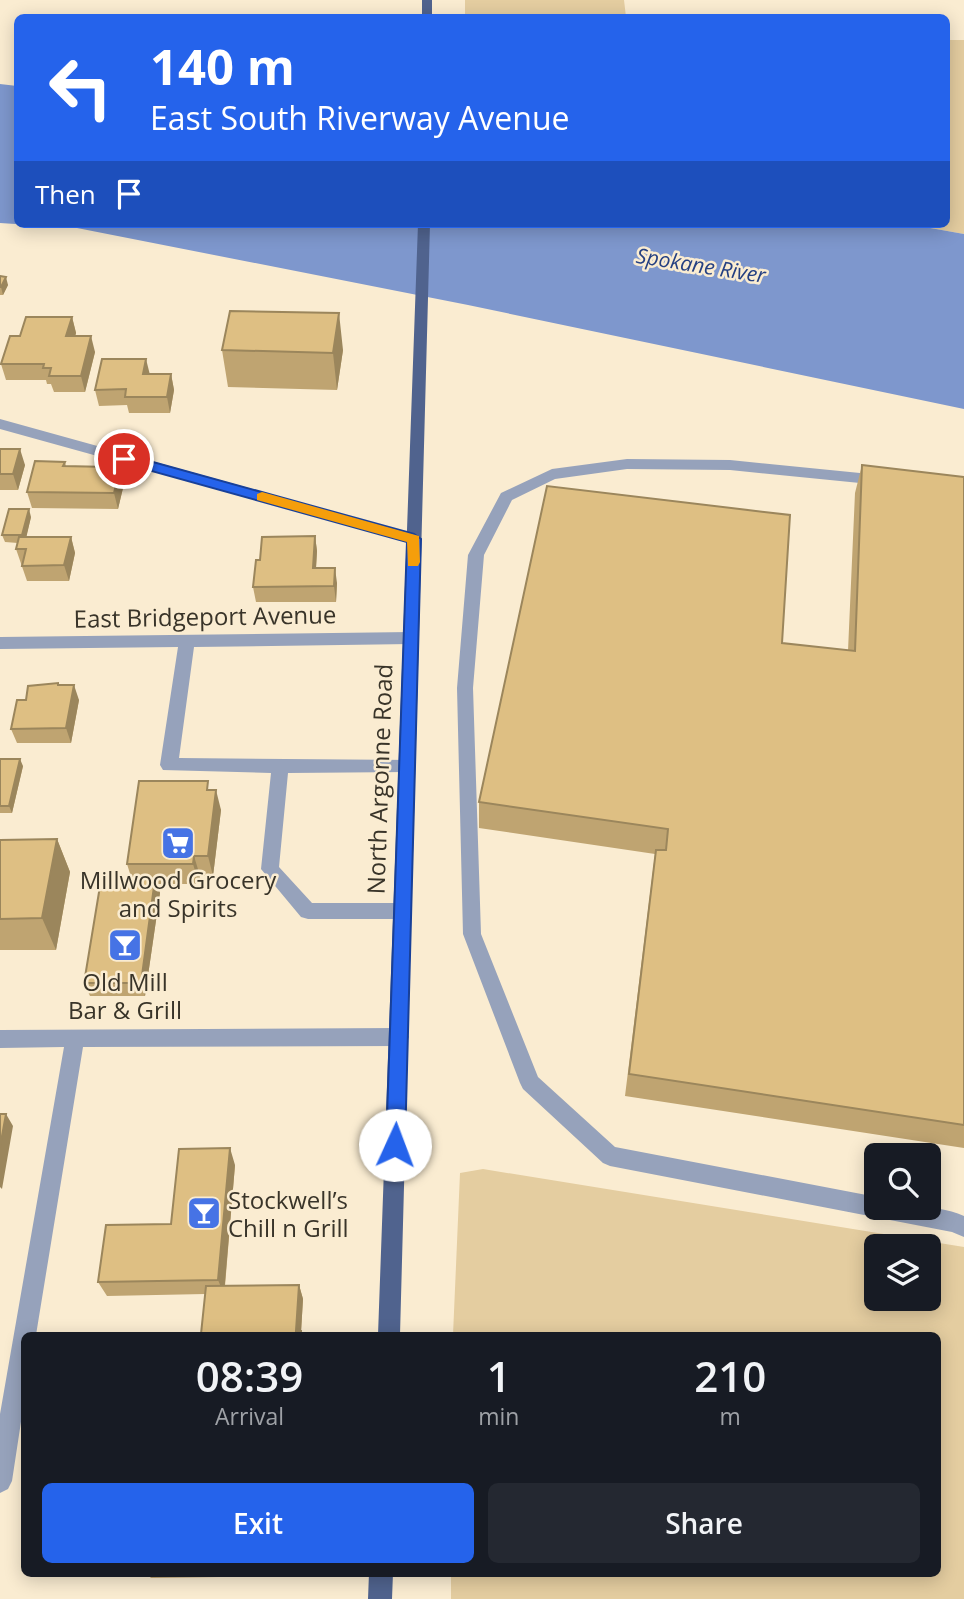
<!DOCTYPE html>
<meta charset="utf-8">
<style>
:root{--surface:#171b24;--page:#242831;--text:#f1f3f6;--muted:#9ea1a6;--accent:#2563eb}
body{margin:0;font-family:"Open Sans",sans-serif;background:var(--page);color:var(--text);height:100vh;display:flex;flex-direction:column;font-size:26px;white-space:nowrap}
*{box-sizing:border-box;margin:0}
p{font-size:23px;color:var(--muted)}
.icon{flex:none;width:38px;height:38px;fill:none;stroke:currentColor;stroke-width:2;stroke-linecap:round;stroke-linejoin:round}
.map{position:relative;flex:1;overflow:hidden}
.sheet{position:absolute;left:21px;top:1332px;width:920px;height:245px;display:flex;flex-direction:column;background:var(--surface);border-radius:10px;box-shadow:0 4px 18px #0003}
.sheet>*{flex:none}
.top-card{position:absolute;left:14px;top:14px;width:936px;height:214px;border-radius:10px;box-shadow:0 4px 18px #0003;background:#2563eb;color:#fff;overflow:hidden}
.fabs{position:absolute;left:864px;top:1143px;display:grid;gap:14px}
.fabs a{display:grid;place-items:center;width:77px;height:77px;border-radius:10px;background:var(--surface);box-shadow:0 4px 18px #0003;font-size:35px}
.pin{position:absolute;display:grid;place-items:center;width:60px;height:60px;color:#fff;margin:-30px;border:4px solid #fff;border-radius:50%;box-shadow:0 2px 7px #0007}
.me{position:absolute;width:77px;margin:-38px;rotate:2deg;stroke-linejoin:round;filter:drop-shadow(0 0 5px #0008)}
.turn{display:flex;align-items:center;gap:24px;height:147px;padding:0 21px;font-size:32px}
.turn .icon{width:91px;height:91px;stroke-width:2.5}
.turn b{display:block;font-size:49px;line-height:60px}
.then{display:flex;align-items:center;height:66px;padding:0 21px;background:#0003;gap:14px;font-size:26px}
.eta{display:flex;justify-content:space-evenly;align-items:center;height:119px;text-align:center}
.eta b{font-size:42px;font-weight:600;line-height:49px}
.button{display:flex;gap:14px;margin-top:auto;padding:14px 21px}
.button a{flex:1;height:80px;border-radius:10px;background:var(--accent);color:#fff;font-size:28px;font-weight:600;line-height:80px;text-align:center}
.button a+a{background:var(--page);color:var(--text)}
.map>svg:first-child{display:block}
</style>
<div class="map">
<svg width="964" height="1599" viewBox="0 0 964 1599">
<rect width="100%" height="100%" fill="#faecd1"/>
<path fill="#e4cda0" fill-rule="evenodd" d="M465 0H624L626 17H465Z
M947 40H964V234L908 224H947Z
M483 1169 964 1247V1599H451V1573H938V1335H453L460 1173ZM929 1246V1298H877V1246Z"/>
<path fill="#7e97cd" d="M0 84 17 86 18 224H908L964 234V409L468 305 77 228 0 223Z"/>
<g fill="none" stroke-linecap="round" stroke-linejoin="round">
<path fill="#96a2bb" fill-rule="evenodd" d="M0 419 414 534 422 539 414 544 0 429Z
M627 459 730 460 880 475 887 480 880 485 730 470 627 469 555 479 512 500 484 555 473 688 481 934 538 1077 615 1147 877 1197V1208C906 1208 937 1204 964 1216V1237L952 1232 610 1166 603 1163 523 1089 520 1083 463 934 457 688 468 555 501 493 552 469Z
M411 632 419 638 411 644 194 647 179 758 413 760 416 765 413 770 407 772 288 773 279 867 312 903H403L410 905 412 911 410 917 403 919H308L301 917 261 869 271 773 163 770 160 765 178 647 0 649V637Z
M399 1028 406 1031 409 1037 406 1043 399 1046 83 1047 36 1335H24V1402L12 1481 8 1489 0 1493V1414L64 1047 0 1048V1030Z"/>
<path fill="#50638e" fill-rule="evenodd" d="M422 0H432V18H422Z
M418 224H430L400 1335H378Z
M369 1573H393L392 1599H368Z"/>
</g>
<path fill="#bfa471" d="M0 276 8 285 3 295H0Z
M72 317 76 333 75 336 95 352 85 392H54L51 384H47L46 380H6L1 364 20 336Z
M222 350H343L337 390 228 387Z
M150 374H171L174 390 170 413H129L127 405 99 406 95 390Z
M0 449 25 465 18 490H0Z
M65 462 66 466 112 472 123 488 118 509 32 508 27 492Z
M862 465 964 477V1148L625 1096 655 854 479 828V802L782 643 848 651 855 493Z
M31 517 26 537H71L75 553 69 581H27L16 549 18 543 5 542 2 535Z
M315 536 317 551 316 568 337 583 336 602H256L253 587 260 560Z
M58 683 59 685 79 700 71 743H17L11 729 26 700Z
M0 759 23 766 12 813H0Z
M210 790 221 810 213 876H200L199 884H157L160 893 145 996H90L84 983 132 880 127 864Z
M57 839 70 872 56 950H0V840Z
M235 1165 225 1286 299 1285 303 1299 301 1332 302 1335H202L205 1294 107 1296 98 1282 171 1224Z
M146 1573H290V1576L151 1578Z"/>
<path fill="#9b865c" d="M6 277 8 285 3 295 1 287Z
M339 313 343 350 337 390 333 353Z
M72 317 76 333 71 352 66 336Z
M91 336 95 352 85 392 81 376Z
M146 359 150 375 143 374Z
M171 374 174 390 170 413 167 397Z
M20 449 25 465 18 490 13 474Z
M119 473 123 488 118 509 114 493Z
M29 509 31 517 25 543 22 535Z
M315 536 317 551 315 584 313 568Z
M71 537 75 553 69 581 64 565Z
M335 568 337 583 336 602 334 586Z
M74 685 79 700 71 743 66 728Z
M20 759 23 766 12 813 9 806Z
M216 790 221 810 213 876 208 856Z
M57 839 70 872 56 950 42 918Z
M194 856 200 876 199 884 193 864Z
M155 879 160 893 145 996 141 983Z
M6 1114 13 1126 2 1189 0 1187V1147Z
M230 1148 235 1165 224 1294 218 1280Z
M299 1285 303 1299 301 1332 302 1335H298L296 1331Z"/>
<path fill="#debf83" stroke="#9b865c" stroke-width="2" d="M0 276 6 277 1 287H0Z
M230 311 339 313 333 353 222 350Z
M26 317H72L66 336H91L81 376H49L51 368H43L44 364H1L10 336H20Z
M102 359H146L143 374H171L167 397H125L126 389 95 390Z
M0 449H20L13 474H0Z
M35 461 65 462 63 466 110 467 109 472 119 473 114 493 27 492Z
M862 465 964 477V1125L629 1074 656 850H666L668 829 479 802 547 486 790 515 782 643 855 651Z
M9 509H29L22 535H2Z
M315 536 313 568H335L334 586 253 587 256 560H260L262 537Z
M19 537H71L64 565 22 566 26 549H16Z
M58 683V685H74L66 728 11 729 17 700H26L28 686Z
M0 759H20L9 806H0Z
M139 781H208L207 790H216L208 856H194L193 864H127Z
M57 839 42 918 0 919V840Z
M155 879 141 983H84L101 880Z
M0 1114H6L0 1147Z
M230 1148 218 1280 98 1282 106 1225 171 1224 179 1149Z
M299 1285 296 1331H301V1335H206V1334H201L206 1286Z"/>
<path fill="#2563eb" stroke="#184099" stroke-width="2" d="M124 454 414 534 421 539 405 1145 402 1152 395 1154 389 1152 386 1145 407 542 119 462 117 459Z"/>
<path fill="#f59e0b" d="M262 492 419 536 420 562 418 566H408L407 542 257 500V494Z"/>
<defs>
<g id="supermarket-square" transform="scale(1.75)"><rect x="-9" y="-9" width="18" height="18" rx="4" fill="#4673e5" stroke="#faecd1"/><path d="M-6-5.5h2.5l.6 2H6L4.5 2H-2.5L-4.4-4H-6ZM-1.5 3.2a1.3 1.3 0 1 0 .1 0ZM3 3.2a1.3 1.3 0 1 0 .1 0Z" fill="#fff"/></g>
<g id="bar-square" transform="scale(1.75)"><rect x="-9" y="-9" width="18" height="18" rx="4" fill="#4673e5" stroke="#faecd1"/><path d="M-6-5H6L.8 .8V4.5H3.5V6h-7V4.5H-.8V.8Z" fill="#fff"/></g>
</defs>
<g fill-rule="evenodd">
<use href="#supermarket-square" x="178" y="843"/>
<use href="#bar-square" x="125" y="945"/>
<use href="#bar-square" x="204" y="1213"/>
</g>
<g text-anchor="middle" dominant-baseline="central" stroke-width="5" stroke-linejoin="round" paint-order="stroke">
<g font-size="21" font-style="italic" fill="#254082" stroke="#faecd1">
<text transform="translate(701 265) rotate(9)">Spokane River</text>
</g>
<g font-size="24" fill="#393429" stroke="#faecd1">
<text transform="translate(205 616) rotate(-1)">East Bridgeport Avenue</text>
<text transform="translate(379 779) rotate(-88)">North Argonne Road</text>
</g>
<g font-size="24" fill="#393429" stroke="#faecd1">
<text x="178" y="879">Millwood Grocery<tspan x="178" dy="28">and Spirits</tspan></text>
<text x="125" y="981">Old Mill<tspan x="125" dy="28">Bar &amp; Grill</tspan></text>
<text x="228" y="1199" text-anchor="start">Stockwell’s<tspan x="228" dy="28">Chill n Grill</tspan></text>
</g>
</g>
</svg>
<div class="fabs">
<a><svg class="icon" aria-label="search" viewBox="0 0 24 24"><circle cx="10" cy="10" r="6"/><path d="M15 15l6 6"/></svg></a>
<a><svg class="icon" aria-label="layers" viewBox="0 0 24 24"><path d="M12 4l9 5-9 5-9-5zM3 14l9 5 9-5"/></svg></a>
</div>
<div class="pin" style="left:124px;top:459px;background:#d93025"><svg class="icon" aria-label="arrive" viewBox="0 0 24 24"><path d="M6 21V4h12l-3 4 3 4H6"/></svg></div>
<svg class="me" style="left:395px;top:1145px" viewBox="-20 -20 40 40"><circle r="19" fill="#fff"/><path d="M0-13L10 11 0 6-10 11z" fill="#2563eb"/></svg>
<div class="top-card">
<div class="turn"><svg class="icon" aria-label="left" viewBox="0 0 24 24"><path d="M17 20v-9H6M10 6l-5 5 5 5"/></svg><div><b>140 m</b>East South Riverway Avenue</div></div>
<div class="then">Then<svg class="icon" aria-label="arrive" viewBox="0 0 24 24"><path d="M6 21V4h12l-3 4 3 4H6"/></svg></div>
</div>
<section class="sheet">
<div class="eta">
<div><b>08:39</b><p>Arrival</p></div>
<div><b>1</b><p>min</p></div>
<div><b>210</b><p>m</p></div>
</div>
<div class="button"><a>Exit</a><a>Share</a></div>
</section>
</div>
